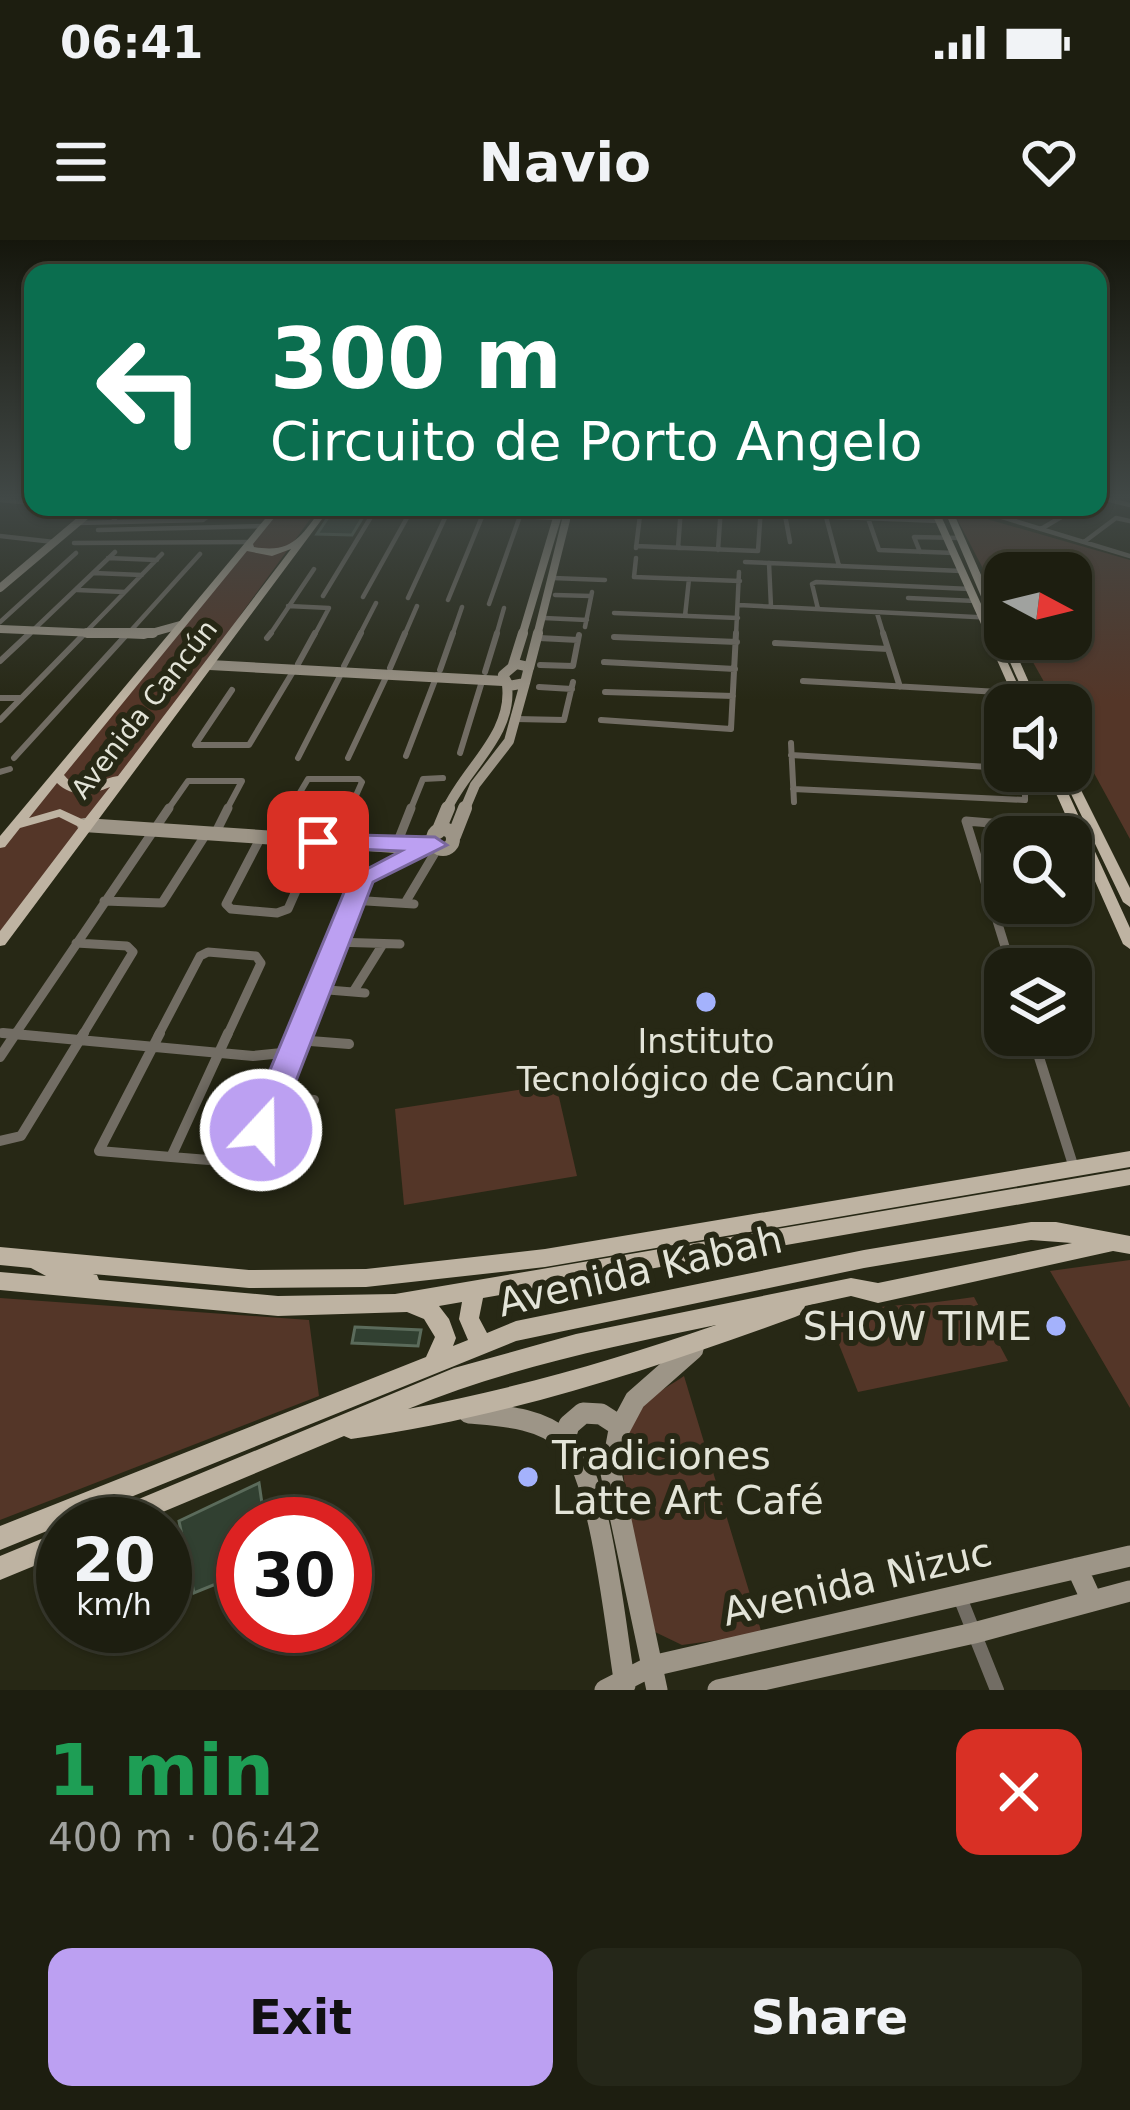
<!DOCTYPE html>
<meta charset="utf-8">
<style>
:root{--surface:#1d1e10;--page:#252719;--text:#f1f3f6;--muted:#a0a29f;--line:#3b3c30;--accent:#bca0f2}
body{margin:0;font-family:"DejaVu Sans",sans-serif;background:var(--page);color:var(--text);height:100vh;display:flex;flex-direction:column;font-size:45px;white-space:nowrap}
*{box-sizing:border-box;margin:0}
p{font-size:39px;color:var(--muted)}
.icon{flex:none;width:66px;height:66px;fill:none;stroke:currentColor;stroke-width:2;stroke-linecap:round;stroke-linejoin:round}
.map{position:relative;height:1450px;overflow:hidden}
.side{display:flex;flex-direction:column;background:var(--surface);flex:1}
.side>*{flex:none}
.top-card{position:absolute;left:24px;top:24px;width:1083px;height:252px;border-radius:24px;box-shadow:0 3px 9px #0004,0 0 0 3px var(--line);background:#0b6e4f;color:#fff;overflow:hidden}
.needle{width:78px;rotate:97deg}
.fabs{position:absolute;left:984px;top:312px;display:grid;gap:24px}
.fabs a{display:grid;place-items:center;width:108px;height:108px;border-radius:24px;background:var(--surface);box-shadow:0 3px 9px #0004,0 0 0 3px var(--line);font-size:60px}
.speed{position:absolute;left:36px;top:1257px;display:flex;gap:24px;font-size:60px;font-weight:700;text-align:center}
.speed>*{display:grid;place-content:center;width:156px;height:156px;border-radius:50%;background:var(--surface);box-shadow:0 3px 9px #0004,0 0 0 3px var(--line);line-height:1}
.speed small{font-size:30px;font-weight:400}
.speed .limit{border:18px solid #d22;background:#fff;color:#111}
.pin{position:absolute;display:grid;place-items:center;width:102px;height:102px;color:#fff;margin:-51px;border-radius:24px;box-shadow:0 6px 18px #0006}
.me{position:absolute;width:132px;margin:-66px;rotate:21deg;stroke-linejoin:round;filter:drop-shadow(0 0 9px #0008)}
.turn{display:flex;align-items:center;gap:42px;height:252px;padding:0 48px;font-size:54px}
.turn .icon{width:156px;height:156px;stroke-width:2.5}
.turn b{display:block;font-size:84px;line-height:102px}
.round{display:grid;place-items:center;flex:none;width:126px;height:126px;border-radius:24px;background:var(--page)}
.summary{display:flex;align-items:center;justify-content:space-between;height:204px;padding:0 48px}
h1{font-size:72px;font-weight:700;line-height:90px;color:#1e9e55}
.cta{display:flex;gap:24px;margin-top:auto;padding:24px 48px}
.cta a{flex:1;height:138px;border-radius:24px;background:var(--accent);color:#111;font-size:48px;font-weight:700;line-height:138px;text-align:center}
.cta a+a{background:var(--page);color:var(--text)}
.status{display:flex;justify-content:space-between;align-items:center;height:84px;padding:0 60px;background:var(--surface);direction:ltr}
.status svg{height:33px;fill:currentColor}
header{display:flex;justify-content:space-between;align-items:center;height:156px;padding:0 48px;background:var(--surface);font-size:54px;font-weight:700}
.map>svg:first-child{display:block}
</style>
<div class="status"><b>06:41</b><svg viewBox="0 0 49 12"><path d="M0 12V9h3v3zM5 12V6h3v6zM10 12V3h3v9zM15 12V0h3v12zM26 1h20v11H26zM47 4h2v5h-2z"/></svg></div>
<header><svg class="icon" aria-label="menu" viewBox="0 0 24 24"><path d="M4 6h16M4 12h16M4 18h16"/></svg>Navio<svg class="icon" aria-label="heart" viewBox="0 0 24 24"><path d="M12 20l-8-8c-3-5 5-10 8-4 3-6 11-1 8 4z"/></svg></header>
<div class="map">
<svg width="1130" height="1450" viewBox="0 0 1130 1450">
<rect width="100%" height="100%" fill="#272815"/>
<path fill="#543628" d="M289 267H319L241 374 219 413 0 701V604L270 281Z
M952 269 1130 320V599L1071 491V465H1057L1020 399H1071V333H1005V371Z
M556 844 577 936 404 965 395 869Z
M1130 1020V1168L1050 1031Z
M974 1057 1008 1121 858 1152 832 1087 835 1074C882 1064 926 1065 974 1057Z
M0 1058 309 1080 319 1156 0 1280Z
M684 1136 762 1394 682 1405 655 1392C646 1346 610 1224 627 1185 636 1163 665 1149 684 1136Z"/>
<path fill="#314031" stroke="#5b6b5b" stroke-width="3" d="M335 267H369L352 295 317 294Z
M355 1087 421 1090 418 1106 352 1103Z
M259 1243 265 1284H243V1333L194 1353 179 1281Z"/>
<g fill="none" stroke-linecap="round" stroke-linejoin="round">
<path stroke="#726d64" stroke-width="4.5" d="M1098 257 1130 265
M0 260 33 263
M647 267 720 270
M969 267 1130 316
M1024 267 1060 278
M762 274 940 281
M785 275 790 302
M184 276 193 267
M826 277 839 326
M868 278 879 310 954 313
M114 279 127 267
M77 283 203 280 217 270 277 269
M1041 289 1078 267
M98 290 262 286
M0 296 54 302
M1084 302 1116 278 1130 281
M74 303 248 302
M636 306 758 311 761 267
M636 308 641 267
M678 308 681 268
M718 310 721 267
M920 312 914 297 961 298
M108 318 157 320
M636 318 634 337 740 341
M745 322 962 331
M769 323 771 367
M94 333 142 335
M978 337 1005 338
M553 338 605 340
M1071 341 1085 342
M77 350 125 352
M555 355 591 356
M323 356 377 267
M363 357 413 267
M408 358 450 267
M908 358 976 361
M448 360 486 267
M489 364 520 276 557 278
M739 365 995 378
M288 366 329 368 314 396
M818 369 812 344 816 342 970 349
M614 373 738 378
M877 373 884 396
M685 376 689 339
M544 378 587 380
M0 382 76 313
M585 387 592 352
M27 396 115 312
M82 396 162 314
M126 396 200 314
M269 396 314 329
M359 396 376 363
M404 396 417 366
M452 396 462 367
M496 396 504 368
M736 396 739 332"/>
<path stroke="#726d64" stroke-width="6" d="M883 393 900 447
M614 397 737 402
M267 398 271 393
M539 398 578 400
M775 403 888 409
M0 421 30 393
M604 422 735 429
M298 424 315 393
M540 425 573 426 579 395
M344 426 361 393
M390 428 405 393
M440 430 453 393
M485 432 497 393
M803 441 1017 453
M539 447 572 449
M232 450 195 505H249L294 430
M605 452 733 456
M0 458H21
M516 479 564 480 573 442
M0 480 85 393
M601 480 731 489 736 393
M791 503 794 562
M460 513 483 438
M791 515 1005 528
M406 516 437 435
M14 518 128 393
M298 518 342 432
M348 518 388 433
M0 532 10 529
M1022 541 1057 544
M793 549 1025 560V548L1014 531
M167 571 188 541H242L226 571
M289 571 308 539H359L362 542 349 571
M410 571 423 539 443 538"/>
<path stroke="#726d64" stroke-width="9" d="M215 594 228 568
M261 597 226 664 231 669 277 673 288 669 318 601
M274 598 291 568
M335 603 350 568
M396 606 411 568
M351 660 414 664
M104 661 162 663 206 594
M405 663 439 606
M334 702 400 704
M76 703 127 706 133 712 82 796
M1012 729 966 581 1078 590
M316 749 365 753
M353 752 383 704
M0 793 36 796
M14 796 169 568
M158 796 200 716 208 712 256 716 261 723 227 796
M298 796 355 650 377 628 431 606"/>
<path stroke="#726d64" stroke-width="10" d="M3 793 253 816 292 812
M160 793 99 911 171 917
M1032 795 1074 928
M297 800 349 804
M0 817 16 793
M274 856 314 860
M0 901 21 896 84 793
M171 917 284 926
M171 917 228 793
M248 924 299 793"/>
<path stroke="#726d64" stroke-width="14" d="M959 1355 997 1450"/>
<path stroke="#9d9587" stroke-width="8" d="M0 348 96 267
M0 389 144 395 180 385
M522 396 557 278 551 267
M537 396 566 280 561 267"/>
<path stroke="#9d9587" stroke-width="10" d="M87 393H153
M516 424 529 427 525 443 509 446 503 435Z
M210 425 503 441
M513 425 523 393
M529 428 538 393
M446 571C465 528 513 495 507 445
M464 571 475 545 509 501 525 443"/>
<path stroke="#9d9587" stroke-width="14" d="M84 585 396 606 431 602
M433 599a10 10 0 1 1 20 0a10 10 0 1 1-20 0Z
M438 592 448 568
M454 596 465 568"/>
<path stroke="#9d9587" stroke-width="21" d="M469 1173C502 1176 540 1177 566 1201 601 1233 616 1394 625 1445
M564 1201 569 1185 583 1173 601 1174 618 1185
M1077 1328 1092 1361
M605 1450 652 1426 1130 1316
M657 1450 611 1233 619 1190 635 1160 693 1109
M718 1450 974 1393 1130 1351"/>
<path fill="#beb3a2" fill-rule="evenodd" d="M275 267H283L253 304 254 307C294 314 301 295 323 267H331L5 705 0 706V691L79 587 59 577 20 588 5 607 0 608V596ZM291 309 118 536C95 539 84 559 64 535L247 311 272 316ZM57 543C73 558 91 555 110 547L84 580 60 569 29 578Z
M929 267H937L1027 465H1017Z
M943 267H951L1001 380 999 382 991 380Z
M1011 410 1016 413 1039 465H1029L1006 413Z
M1071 530 1130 648V667L1123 662 1060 531Z
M1046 531H1058L1130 688V709L1123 704Z
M1130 911V927L545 1027 366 1047 249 1048 93 1034 97 1035 99 1040 278 1056 395 1054 1130 929V945L483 1058 479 1078 487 1093 516 1081 864 1010 1031 982H1056L1130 996V1014L1113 1011 878 1063 851 1056 805 1066 802 1074 795 1077C649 1130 505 1178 351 1199L344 1196 134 1284H94L98 1276 454 1128 576 1094 851 1038 878 1043 1072 1003 1031 1000 864 1028 516 1101 0 1310V1286L426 1117 435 1097 424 1079 407 1072 278 1076 0 1050V1032L46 1036 31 1028 0 1025V1007L249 1030 366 1029 545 1009ZM462 1062 459 1079 468 1100 453 1106 456 1098 449 1079 439 1066ZM716 1085C615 1120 513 1149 408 1169 507 1128 611 1107 716 1085Z
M63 1290V1314L0 1340V1316Z"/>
</g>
<linearGradient id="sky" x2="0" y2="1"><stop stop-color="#15160c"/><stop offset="0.56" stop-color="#414846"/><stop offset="1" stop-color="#414846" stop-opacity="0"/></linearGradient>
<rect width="1130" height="460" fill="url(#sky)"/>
<path fill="#bca0f2" stroke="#7a689d" stroke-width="3" d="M318 594 435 597 447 605 373 642 277 890 272 900 261 904 250 900 245 890 350 638 401 611 310 607V596Z"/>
<g fill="#a4b2fc" stroke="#272815" stroke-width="4.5">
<circle cx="706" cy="762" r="12"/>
<circle cx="1056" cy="1086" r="12"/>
<circle cx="528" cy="1237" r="12"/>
</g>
<g text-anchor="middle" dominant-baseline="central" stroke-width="12" stroke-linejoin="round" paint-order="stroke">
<g font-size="27" fill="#e3e4d8" stroke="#272815">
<text transform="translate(144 469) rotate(-52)">Avenida Cancún</text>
</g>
<g font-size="33" fill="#e3e4d8" stroke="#272815">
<text x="706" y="801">Instituto<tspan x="706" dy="38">Tecnológico de Cancún</tspan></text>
</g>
<g font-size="39" fill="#e3e4d8" stroke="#272815">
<text transform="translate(640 1031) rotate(-13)">Avenida Kabah</text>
<text transform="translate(857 1342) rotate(-13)">Avenida Nizuc</text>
</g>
<g font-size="39" fill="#e3e4d8" stroke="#272815" text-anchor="end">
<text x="1032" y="1086">SHOW TIME</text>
<text x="552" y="1215" text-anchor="start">Tradiciones<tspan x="552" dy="45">Latte Art Café</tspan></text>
</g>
</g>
</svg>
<div class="fabs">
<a><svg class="needle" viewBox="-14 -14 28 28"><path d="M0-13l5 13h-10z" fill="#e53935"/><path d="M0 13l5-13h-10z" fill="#a0a29f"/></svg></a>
<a><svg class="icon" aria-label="sound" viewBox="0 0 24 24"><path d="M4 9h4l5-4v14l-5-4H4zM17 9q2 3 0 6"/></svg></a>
<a><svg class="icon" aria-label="search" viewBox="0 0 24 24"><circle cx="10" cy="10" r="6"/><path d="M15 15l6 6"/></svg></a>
<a><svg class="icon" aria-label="layers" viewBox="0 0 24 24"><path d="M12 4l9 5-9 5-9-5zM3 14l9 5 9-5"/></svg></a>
</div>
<div class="speed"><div>20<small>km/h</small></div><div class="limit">30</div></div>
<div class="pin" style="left:318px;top:602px;background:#d93025"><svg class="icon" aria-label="arrive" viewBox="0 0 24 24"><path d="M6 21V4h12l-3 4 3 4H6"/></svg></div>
<svg class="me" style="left:261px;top:890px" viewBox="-20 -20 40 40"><circle r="17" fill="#bca0f2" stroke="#fff" stroke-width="3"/><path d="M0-11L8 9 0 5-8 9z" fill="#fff"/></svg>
<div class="top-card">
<div class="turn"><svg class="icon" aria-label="left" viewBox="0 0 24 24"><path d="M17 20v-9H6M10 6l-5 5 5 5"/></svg><div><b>300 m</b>Circuito de Porto Angelo</div></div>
</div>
</div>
<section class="side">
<div class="summary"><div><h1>1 min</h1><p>400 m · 06:42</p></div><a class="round" style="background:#d93025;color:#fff"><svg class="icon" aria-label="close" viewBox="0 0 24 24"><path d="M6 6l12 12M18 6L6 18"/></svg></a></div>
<div class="cta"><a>Exit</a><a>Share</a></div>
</section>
